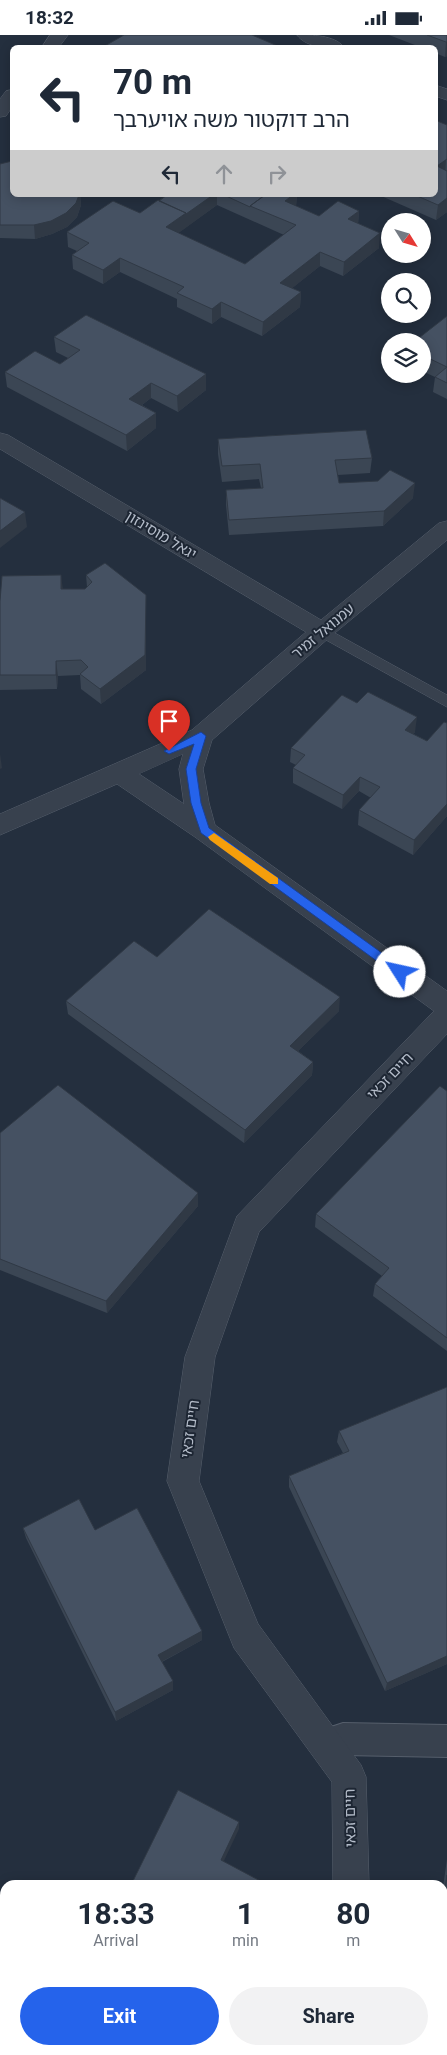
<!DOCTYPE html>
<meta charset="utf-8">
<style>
:root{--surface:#fff;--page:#f2f2f3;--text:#1f2937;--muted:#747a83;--accent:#2563eb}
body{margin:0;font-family:Roboto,"Noto Sans Hebrew",sans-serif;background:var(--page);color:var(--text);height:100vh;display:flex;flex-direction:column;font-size:19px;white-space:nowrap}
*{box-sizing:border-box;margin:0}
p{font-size:16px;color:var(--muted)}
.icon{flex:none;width:28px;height:28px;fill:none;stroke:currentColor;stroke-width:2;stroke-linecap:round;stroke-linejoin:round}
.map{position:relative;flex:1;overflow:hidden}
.panel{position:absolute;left:0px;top:1845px;width:448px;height:175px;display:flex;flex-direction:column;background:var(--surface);border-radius:15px 15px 0 0;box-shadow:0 2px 12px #0003}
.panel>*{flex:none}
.top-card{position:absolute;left:10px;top:10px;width:428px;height:152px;border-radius:8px;box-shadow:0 2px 12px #0003;background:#fff;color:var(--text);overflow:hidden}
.needle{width:32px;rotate:127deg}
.buttons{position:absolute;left:381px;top:178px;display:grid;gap:10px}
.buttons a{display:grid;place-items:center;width:50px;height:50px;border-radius:50%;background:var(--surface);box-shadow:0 2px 12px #0003;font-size:25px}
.pin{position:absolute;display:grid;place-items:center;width:42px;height:42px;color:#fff;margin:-51px -21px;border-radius:50% 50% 50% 0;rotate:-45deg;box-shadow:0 0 5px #0007}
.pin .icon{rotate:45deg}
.me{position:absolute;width:55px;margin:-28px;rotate:305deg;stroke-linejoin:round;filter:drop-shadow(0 0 4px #0008)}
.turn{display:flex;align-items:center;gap:18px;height:105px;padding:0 20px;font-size:22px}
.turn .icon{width:65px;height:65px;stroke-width:2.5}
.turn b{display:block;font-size:35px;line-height:42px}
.lanes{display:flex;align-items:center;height:48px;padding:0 20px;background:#0003;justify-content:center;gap:25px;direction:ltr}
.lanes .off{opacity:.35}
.eta{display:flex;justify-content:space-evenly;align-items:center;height:85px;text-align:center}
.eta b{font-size:30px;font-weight:700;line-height:35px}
.button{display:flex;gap:10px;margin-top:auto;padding:10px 20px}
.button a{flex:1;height:58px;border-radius:30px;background:var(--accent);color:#fff;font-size:20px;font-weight:700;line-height:58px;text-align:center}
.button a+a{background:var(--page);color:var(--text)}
.status{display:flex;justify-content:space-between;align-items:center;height:35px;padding:0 25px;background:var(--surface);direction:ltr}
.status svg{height:14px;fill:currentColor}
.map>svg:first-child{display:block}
</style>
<div class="status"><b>18:32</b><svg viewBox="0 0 49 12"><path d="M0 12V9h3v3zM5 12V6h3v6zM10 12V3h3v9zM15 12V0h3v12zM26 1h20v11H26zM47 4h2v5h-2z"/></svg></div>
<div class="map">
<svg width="447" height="2020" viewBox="0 0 447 2020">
<rect width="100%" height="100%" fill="#242f3e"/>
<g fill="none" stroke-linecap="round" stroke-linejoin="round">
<g stroke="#565f6c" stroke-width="1">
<path id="service" d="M322 591 447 660V672L317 600 315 596 317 592Z"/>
</g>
<g stroke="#565f6c" stroke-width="2">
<path id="pedestrian" d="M343 1688 447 1690V1722L343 1720 331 1716 327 1704 331 1692Z"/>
</g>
<g stroke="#565f6c" stroke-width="1">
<path id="minor" d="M50 0H68L59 12H42Z
M297 0C312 0 334 0 344 12 330 14 306 13 297 0Z
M435 50 447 54V65L435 61Z
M12 55V72L6 81 0 82V64L6 56Z
M0 398 8 400 321 585 439 488 447 486V505L330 602 212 705 203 734 209 768 215 790 447 956V999L259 1197 215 1322 199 1446 258 1589 361 1730 366 1742 369 1850H333L332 1747 234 1613 167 1446 185 1322 237 1181 434 976 195 802 117 749 0 800V779L192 695 306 597 0 414ZM183 719 179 734 184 769 139 739Z
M297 2015H335L334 2020H296Z"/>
</g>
<use href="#service" fill="#38414e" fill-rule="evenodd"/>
<use href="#pedestrian" fill="#38414e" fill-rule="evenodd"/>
<use href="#minor" fill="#38414e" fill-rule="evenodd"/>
</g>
<path fill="#3b4654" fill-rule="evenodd" d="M389 0H447V21L445 22 435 18V12H420Z
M447 90V177L436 185 379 160H435Z
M0 129 12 160H80L81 170 77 182 67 192 52 199 35 204 0 203Z
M167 160H297L296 171 319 181 359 176 358 189 379 213 343 241 320 231 292 253 301 257 300 272 262 301 221 282 212 289 177 272V264L120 237 103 249 73 234 72 220 77 216 68 212 67 197 140 178ZM217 170 284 200 245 229 178 198Z
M447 281V364L433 357 435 342 422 336V306Z
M54 302 206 355 178 377 151 363 142 370 156 378V393L127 416 7 352 5 337 60 329 68 323 56 317Z
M218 404 372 423 370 438 338 440 339 448 413 463 383 491 229 500 226 470V455L261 453 259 444 222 447 218 419Z
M86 540 146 560V635L101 669 81 654 80 640 58 641 57 654 0 655V566L63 554H85L87 552Z
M357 668 415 697 413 699 427 706 447 688V781L413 820 358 790 359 775 371 763 359 756 342 774 293 748V733L296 730 290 727 291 713Z
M157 922 339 976 298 1016 313 1027 312 1040 244 1108 68 979 66 966Z
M447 1056V1316L373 1261 375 1249 382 1241 315 1192 316 1179Z
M0 1098 198 1158V1171L107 1278 0 1235Z
M447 1352V1629L385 1656 289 1452V1441L343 1418 337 1407 339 1396Z
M23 1493 95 1495 202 1605 162 1627 173 1646V1655L116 1686 26 1503Z
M447 1824V1976L442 1974V1859Z"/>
<path fill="#303945" d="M446 7H447V21L445 22Z
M446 124 445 139 437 131Z
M79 160H80L81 170 77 182 67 192 52 199 35 204 34 190Z
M213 160H217V170L187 192 186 179Z
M293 160H297L296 172 285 166Z
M447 163V177L436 185 438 170Z
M359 176 358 190 348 184Z
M186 178 187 192 166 207V192Z
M380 198 379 213 343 241 344 227Z
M320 217V231L280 263V248Z
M120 223V237L103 249V235Z
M301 257 300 272 262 301 263 287Z
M221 267V282L212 289V274Z
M206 339V355L178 377 177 361Z
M151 348V363L130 379 129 364Z
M156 378V393L127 416 126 400Z
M415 448 413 463 383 491 384 476Z
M25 477 27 492 0 513V496Z
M61 540 63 555 61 554Z
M146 560V635L101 669 100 654Z
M56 626 58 641 57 654 56 640Z
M417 682 415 697 403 709 405 695Z
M0 719 2 733 0 734Z
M360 742 359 756 342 774 343 760Z
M447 769V781L413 820 414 805Z
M340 962 339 976 289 1025 290 1011Z
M313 1027 312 1040 244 1108 245 1095Z
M198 1158V1171L107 1278 106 1266Z
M202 1596V1605L159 1628 158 1620Z
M447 1621V1629L385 1656 387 1648Z
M173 1646V1655L116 1686 115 1677Z
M239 1787V1794L221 1832V1825Z"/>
<path fill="#455162" stroke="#303945" d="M124 0H252L280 12H103Z
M427 0H447V7H446Z
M435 85 447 90V124L437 131 447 136V163L438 170 415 160H435Z
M12 126V160H79L76 168 66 178 51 186 34 190H0V129Z
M167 160H213L186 179V178L159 166Z
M224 160H265L250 171V172Z
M265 160H293L285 166 319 181 338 166 359 176 348 184 380 198 344 227 320 217 280 248 301 257 263 287 221 267 212 274 177 258 184 252 120 223 103 235 72 220 89 208 67 197 113 166 140 178 158 165 186 178 166 192 245 229 296 190 250 171Z
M86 280 206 339 177 361 151 348 129 364 156 378 126 400 5 337 35 316 60 329 80 315 54 302Z
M447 281V332L422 320V306H415Z
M447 332V348L435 342Z
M366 395 372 423 335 425 339 448 378 446 390 435 415 448 384 476 229 485 226 455 263 453 260 429 222 431 218 404Z
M0 463 25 477 0 496Z
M105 528 146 560 145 620 100 654 80 639 88 632 81 625 56 626V640H0V566L2 541 61 540V554H85L92 547 86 540Z
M368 657 417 682 405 695 427 706 444 687 447 688V769L414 805 359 775 380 752 360 742 343 760 293 733 305 720 291 713 342 660 357 668Z
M209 874 340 962 290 1011 313 1027 245 1095 66 966 134 906 157 922Z
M58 1050 198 1158 106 1266 0 1224V1098Z
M440 1051 447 1056V1303L375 1249 389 1233 316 1179Z
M447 1352V1621L387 1648 289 1441 349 1416 339 1396Z
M79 1464 95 1495 137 1473 202 1596 158 1620 173 1646 115 1677 23 1493Z
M178 1755 239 1787 221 1825 266 1849V1850H131Z
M447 1840V1969L442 1967V1876Z"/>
<path fill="#2563eb" stroke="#184099" d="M201 697 206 701 196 734 201 768 209 793 404 934V940H396L201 798 191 768 186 734 194 709 169 719 164 716Z"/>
<path fill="#f59e0b" d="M214 798 278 843V849H270L210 805 208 802Z"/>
<g text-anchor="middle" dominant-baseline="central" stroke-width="4" stroke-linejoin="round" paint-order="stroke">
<g font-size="15" fill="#b4bcc9" stroke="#1d2633">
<text transform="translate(161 500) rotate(31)">יגאל מוסינזון</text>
<text transform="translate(323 596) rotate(-40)">עמנואל זמיר</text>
<text transform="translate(390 1041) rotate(-46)">חיים זכאי</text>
<text transform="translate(190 1394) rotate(-82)">חיים זכאי</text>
<text transform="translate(350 1783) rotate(-91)">חיים זכאי</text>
</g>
</g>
</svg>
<div class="buttons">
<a><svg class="needle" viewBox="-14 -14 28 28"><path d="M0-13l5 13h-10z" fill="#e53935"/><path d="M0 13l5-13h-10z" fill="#747a83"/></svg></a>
<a><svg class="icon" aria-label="search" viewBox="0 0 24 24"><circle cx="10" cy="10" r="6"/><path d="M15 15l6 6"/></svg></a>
<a><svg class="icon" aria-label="layers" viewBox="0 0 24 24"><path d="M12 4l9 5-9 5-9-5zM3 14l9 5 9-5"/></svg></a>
</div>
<div class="pin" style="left:169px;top:716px;background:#d93025"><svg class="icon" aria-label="arrive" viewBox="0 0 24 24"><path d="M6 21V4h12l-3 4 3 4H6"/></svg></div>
<svg class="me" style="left:400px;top:937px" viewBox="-20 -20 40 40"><circle r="19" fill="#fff"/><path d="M0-13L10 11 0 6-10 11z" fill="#2563eb"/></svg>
<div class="top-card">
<div class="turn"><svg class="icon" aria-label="left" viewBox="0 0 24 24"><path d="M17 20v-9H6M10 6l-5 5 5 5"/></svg><div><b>70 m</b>הרב דוקטור משה אויערבך</div></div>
<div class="lanes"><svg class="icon" aria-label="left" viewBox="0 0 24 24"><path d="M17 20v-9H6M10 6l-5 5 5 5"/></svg><svg class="icon off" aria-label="ahead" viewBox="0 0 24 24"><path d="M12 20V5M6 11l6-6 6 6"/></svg><svg class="icon off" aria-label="right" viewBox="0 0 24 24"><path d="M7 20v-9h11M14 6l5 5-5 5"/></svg></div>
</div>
<section class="panel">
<div class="eta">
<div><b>18:33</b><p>Arrival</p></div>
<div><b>1</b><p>min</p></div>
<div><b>80</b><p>m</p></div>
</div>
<div class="button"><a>Exit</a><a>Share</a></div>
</section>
</div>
